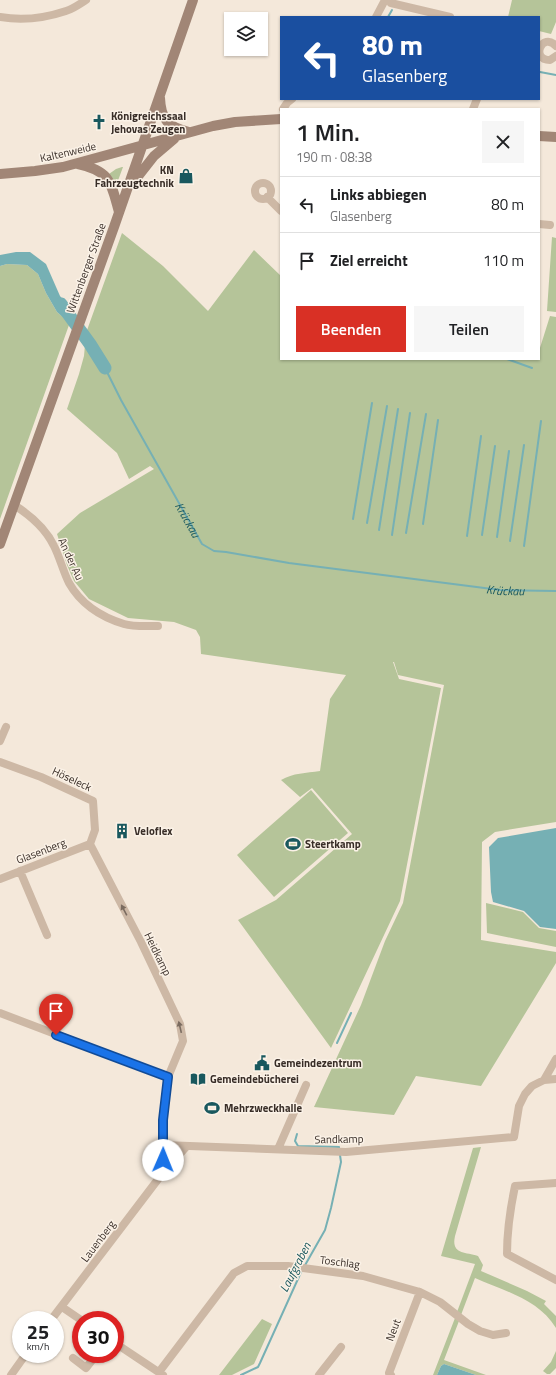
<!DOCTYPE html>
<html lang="de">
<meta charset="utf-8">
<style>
:root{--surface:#fff;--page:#f6f6f6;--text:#202124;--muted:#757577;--line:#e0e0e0;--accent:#d93025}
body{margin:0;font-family:"Titillium Web",sans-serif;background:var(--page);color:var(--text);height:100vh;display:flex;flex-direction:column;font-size:15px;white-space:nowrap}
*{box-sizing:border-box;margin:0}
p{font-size:13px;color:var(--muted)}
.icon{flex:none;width:22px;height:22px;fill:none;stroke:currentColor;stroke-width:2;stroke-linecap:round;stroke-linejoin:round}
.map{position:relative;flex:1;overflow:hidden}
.sheet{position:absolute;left:280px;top:108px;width:260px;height:252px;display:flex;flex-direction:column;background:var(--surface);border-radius:0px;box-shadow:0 1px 3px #0004}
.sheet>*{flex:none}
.hud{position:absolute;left:280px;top:16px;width:260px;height:84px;border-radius:0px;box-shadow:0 1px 3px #0004;background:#1a4fa0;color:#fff;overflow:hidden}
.fabs{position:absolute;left:224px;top:12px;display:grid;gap:8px}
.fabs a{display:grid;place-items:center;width:44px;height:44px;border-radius:0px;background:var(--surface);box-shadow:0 1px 3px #0004;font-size:20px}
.speed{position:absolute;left:12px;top:1311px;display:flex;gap:8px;font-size:20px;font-weight:700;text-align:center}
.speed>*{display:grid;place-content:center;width:52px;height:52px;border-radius:50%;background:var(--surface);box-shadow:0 1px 3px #0004;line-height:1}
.speed small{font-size:10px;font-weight:400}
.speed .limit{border:6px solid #d22;background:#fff;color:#111}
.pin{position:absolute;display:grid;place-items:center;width:34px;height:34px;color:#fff;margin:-41px -17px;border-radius:50% 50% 50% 0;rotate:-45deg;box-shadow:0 0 4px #0007}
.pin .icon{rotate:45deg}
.me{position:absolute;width:44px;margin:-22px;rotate:1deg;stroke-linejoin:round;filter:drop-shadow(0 0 3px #0008)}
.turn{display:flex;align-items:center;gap:14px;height:84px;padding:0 16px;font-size:18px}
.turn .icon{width:52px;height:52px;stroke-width:2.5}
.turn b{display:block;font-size:28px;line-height:34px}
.round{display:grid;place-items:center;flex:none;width:42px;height:42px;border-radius:0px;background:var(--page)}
.head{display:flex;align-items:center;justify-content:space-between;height:68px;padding:0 16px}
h1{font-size:24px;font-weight:600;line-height:30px}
.primary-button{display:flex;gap:8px;margin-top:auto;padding:8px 16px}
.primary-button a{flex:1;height:46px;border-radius:0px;background:var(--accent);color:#fff;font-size:16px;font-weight:600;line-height:46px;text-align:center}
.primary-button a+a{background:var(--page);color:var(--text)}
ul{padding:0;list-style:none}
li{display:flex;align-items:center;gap:12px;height:56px;padding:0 16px;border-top:1px solid var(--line)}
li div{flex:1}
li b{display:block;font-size:15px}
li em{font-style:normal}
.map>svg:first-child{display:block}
</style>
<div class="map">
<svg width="556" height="1375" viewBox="0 0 556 1375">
<rect width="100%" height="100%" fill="#f4e8da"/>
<path fill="#b5c499" d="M512 0H556V22L551 34 539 31V17H508Z
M122 167H123L116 186 109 174 116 169Z
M122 233 163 266 208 311 254 250 281 276V359H539V351L550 316 556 317V822L495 832 482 842 481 940 556 952V963L481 1086 416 1076 394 1115 314 1107 361 1005 385 941 403 903 444 685 398 675 394 662H393L399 679 441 688 400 901 331 1048 238 920 276 900 352 834 312 788 300 797 281 780C293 773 306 773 320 771L330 699 346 675 201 654 200 637 196 630 174 622 128 618 89 599 74 581 67 565 57 534 80 513 154 469 150 466 129 479 117 453 67 409 79 374 84 356 86 333Z
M552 237 556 238V312L547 311Z
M7 264 27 265 38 274 46 293 57 312 64 318 69 325 0 519V266Z
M311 790 348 833 274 897 237 855Z
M486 903 523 912 539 928 556 931V947L487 933Z
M481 1147 455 1236C451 1254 464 1252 478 1256L483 1265 481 1271 527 1291 546 1301 544 1304 556 1316V1328C538 1299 504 1291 475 1278L461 1315 457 1312 475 1264 441 1256 473 1148Z
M455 1318 459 1321 444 1360 486 1375H476L444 1364 441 1366 437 1375H433Z
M262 1319 272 1324 254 1364 232 1375H219Z
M556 1351V1368L550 1374H547L543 1371 551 1362Z"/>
<path fill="#76b0b4" d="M16 252H30L46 264 60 296 72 310 69 325 64 318 57 312 46 293 38 274 27 265 7 264 0 266V255Z
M556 828V929L540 927 524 911 493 902 491 892 489 847 498 838Z
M444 1364 476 1375H437L441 1366Z"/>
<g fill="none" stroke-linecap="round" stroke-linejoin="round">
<g stroke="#76b0b4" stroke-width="2">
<path d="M388 17 392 10"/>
<path d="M540 72 556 75"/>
<path d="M507 359 532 368"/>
<path id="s1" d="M105 368 121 400 202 544 214 551 226 552 289 563 500 590 556 591"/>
<path d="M353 519 372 403"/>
<path d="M367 523 387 406"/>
<path d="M423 524 438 420"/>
<path d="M379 530 398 409"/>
<path d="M406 533 426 414"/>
<path d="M392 535 410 413"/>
<path d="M482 535 495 446"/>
<path d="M467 536 481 436"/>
<path d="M497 537 509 451"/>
<path d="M510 541 524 445"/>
<path d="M524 546 541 421"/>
<path d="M337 1043 351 1013"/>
<path d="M297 1134 295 1141 298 1146 339 1147V1150"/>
<path d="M304 1267 325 1230 331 1208 341 1162 340 1155"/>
<path d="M241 1375 258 1367 260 1363 302 1270"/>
</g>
<path stroke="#76b0b4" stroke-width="13" d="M61 304 90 344 105 368"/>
<path stroke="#cdb8a5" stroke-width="8" d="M391 3 450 17
M0 17C22 21 45 18 66 11 73 9 80 4 86 0
M376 17 385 0
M556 46C542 31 530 60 550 60L556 56
M283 109 287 103 292 99
M473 109 477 99
M255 191a8 8 0 1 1 16 0a8 8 0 1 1-16 0Z
M267 197 281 211
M539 224 550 225
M14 505C30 515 46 529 54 546 60 558 63 571 69 583 81 604 101 617 124 624 134 627 147 626 158 626
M0 741 6 727
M0 762 41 777 93 801 95 830 90 844
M90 844 141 942 180 1024 183 1041 168 1077 163 1120 162 1174
M20 871 47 935
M0 879 90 844
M0 1013 168 1077
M544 1080 556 1079
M163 1145 346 1152 514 1137 519 1106 525 1094 532 1086 544 1080 556 1059
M278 1149 306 1085
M556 1183 515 1186C510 1210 507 1230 507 1254L556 1280
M62 1307 81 1320
M51 1320 162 1174 186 1147
M115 1343 163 1375
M73 1358 86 1368 97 1354
M159 1372 234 1273 247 1266H288L363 1276 420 1292 440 1302 468 1324 480 1331 493 1335 506 1333
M11 1375 26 1354
M319 1375 341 1347
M391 1375 389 1373 420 1292"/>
<path stroke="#a18676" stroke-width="10" d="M160 98C161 120 168 127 189 132
M539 136 556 137
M78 164C111 171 111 183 119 212
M0 174 35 171 63 167 213 126 235 122 281 119
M132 184 154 156 174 139
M0 544 114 227 193 0"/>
</g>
<defs><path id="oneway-solid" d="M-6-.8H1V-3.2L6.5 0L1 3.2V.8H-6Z"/></defs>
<g fill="#7b6c60">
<use href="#oneway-solid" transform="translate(124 910) rotate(-118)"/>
<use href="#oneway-solid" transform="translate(180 1027) rotate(-103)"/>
</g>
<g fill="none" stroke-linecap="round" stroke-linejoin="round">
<g stroke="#114b97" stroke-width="10">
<path id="route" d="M56 1035 168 1077 163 1120V1160"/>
</g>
<use href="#route" stroke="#1a73e8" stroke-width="7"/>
</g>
<defs>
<g id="church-bare" transform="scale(1.2)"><path d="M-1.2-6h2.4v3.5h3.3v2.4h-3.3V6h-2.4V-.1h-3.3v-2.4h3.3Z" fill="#19585e" stroke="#fbf2e7" stroke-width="2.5" paint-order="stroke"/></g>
<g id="shop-bare" transform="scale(1.2)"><path d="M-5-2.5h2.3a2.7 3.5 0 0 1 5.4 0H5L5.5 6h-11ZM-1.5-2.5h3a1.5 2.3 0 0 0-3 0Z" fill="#19585e" stroke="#fbf2e7" stroke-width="2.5" paint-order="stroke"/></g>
<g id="building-bare" transform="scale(1.2)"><path d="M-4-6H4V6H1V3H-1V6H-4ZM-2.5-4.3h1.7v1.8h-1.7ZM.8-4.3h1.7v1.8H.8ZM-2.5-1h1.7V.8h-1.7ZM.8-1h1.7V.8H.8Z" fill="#19585e" stroke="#fbf2e7" stroke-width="2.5" paint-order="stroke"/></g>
<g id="stadium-bare" transform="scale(1.2)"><path d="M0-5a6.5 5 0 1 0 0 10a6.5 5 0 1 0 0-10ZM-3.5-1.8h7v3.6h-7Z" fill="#19585e" stroke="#fbf2e7" stroke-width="2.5" paint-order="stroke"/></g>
<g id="civic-bare" transform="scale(1.2)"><path d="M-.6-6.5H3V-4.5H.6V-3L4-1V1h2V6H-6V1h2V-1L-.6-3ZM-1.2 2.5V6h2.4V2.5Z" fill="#19585e" stroke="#fbf2e7" stroke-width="2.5" paint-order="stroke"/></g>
<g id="library-bare" transform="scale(1.2)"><path d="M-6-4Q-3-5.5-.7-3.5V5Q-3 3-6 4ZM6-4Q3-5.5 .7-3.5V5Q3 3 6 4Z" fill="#19585e" stroke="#fbf2e7" stroke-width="2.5" paint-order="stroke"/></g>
</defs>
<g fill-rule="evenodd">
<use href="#church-bare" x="99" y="122"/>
<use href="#shop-bare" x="186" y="176"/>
<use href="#building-bare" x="122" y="831"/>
<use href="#stadium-bare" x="293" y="844"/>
<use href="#civic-bare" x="262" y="1063"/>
<use href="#library-bare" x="198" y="1079"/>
<use href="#stadium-bare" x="212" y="1108"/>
</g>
<g text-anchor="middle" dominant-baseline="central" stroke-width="3" stroke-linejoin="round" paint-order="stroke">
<g font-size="11" font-weight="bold" fill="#382d27" stroke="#fbf2e7" text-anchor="start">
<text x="111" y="116">Königreichssaal<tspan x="111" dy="13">Jehovas Zeugen</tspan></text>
<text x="174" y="170" text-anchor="end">KN<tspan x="174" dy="13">Fahrzeugtechnik</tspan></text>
<text x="134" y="831">Veloflex</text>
<text x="305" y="844">Steertkamp</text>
<text x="274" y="1063">Gemeindezentrum</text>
<text x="210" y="1079">Gemeindebücherei</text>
<text x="224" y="1108">Mehrzweckhalle</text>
</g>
<g font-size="11" fill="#382d27" stroke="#fbf2e7">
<text transform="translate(68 152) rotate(-13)">Kaltenweide</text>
<text transform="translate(86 268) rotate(-70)">Wittenberger Straße</text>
<text transform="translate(71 559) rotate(65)">An der Au</text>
<text transform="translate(72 779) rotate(25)">Höseleck</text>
<text transform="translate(41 851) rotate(-21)">Glasenberg</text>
<text transform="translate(158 954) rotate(64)">Heidkamp</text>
<text transform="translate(339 1139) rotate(-1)">Sandkamp</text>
<text transform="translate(98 1241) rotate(-53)">Lauenberg</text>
<text transform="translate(340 1262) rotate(7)">Toschlag</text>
<text transform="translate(393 1330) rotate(-69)">Neut</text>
</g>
<g font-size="12" font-style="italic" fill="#19585e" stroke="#fbf2e7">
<text stroke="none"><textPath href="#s1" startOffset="173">Krückau</textPath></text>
<text stroke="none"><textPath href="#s1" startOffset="509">Krückau</textPath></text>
<text transform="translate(295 1267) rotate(-63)">Laufgraben</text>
</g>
</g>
</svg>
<div class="fabs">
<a><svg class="icon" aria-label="layers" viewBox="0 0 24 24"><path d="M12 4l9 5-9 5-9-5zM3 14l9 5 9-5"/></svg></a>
</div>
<div class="speed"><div>25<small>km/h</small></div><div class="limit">30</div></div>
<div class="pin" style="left:56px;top:1035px;background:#d93025"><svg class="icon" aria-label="arrive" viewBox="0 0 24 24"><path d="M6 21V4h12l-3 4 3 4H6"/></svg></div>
<svg class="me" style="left:163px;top:1160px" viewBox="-20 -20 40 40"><circle r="19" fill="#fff"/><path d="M0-13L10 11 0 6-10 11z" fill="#1a73e8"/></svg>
<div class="hud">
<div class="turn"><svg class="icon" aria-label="left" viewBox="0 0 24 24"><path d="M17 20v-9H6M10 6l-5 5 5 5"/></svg><div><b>80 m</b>Glasenberg</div></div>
</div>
<section class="sheet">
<div class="head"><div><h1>1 Min.</h1><p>190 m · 08:38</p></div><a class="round"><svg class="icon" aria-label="close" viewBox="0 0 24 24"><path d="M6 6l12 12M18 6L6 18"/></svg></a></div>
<ul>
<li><svg class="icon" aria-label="left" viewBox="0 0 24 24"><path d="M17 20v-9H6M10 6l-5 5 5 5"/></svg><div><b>Links abbiegen</b><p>Glasenberg</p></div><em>80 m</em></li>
<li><svg class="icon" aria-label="arrive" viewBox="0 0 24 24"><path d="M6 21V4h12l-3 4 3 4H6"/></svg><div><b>Ziel erreicht</b></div><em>110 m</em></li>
</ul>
<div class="primary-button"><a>Beenden</a><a>Teilen</a></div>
</section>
</div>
